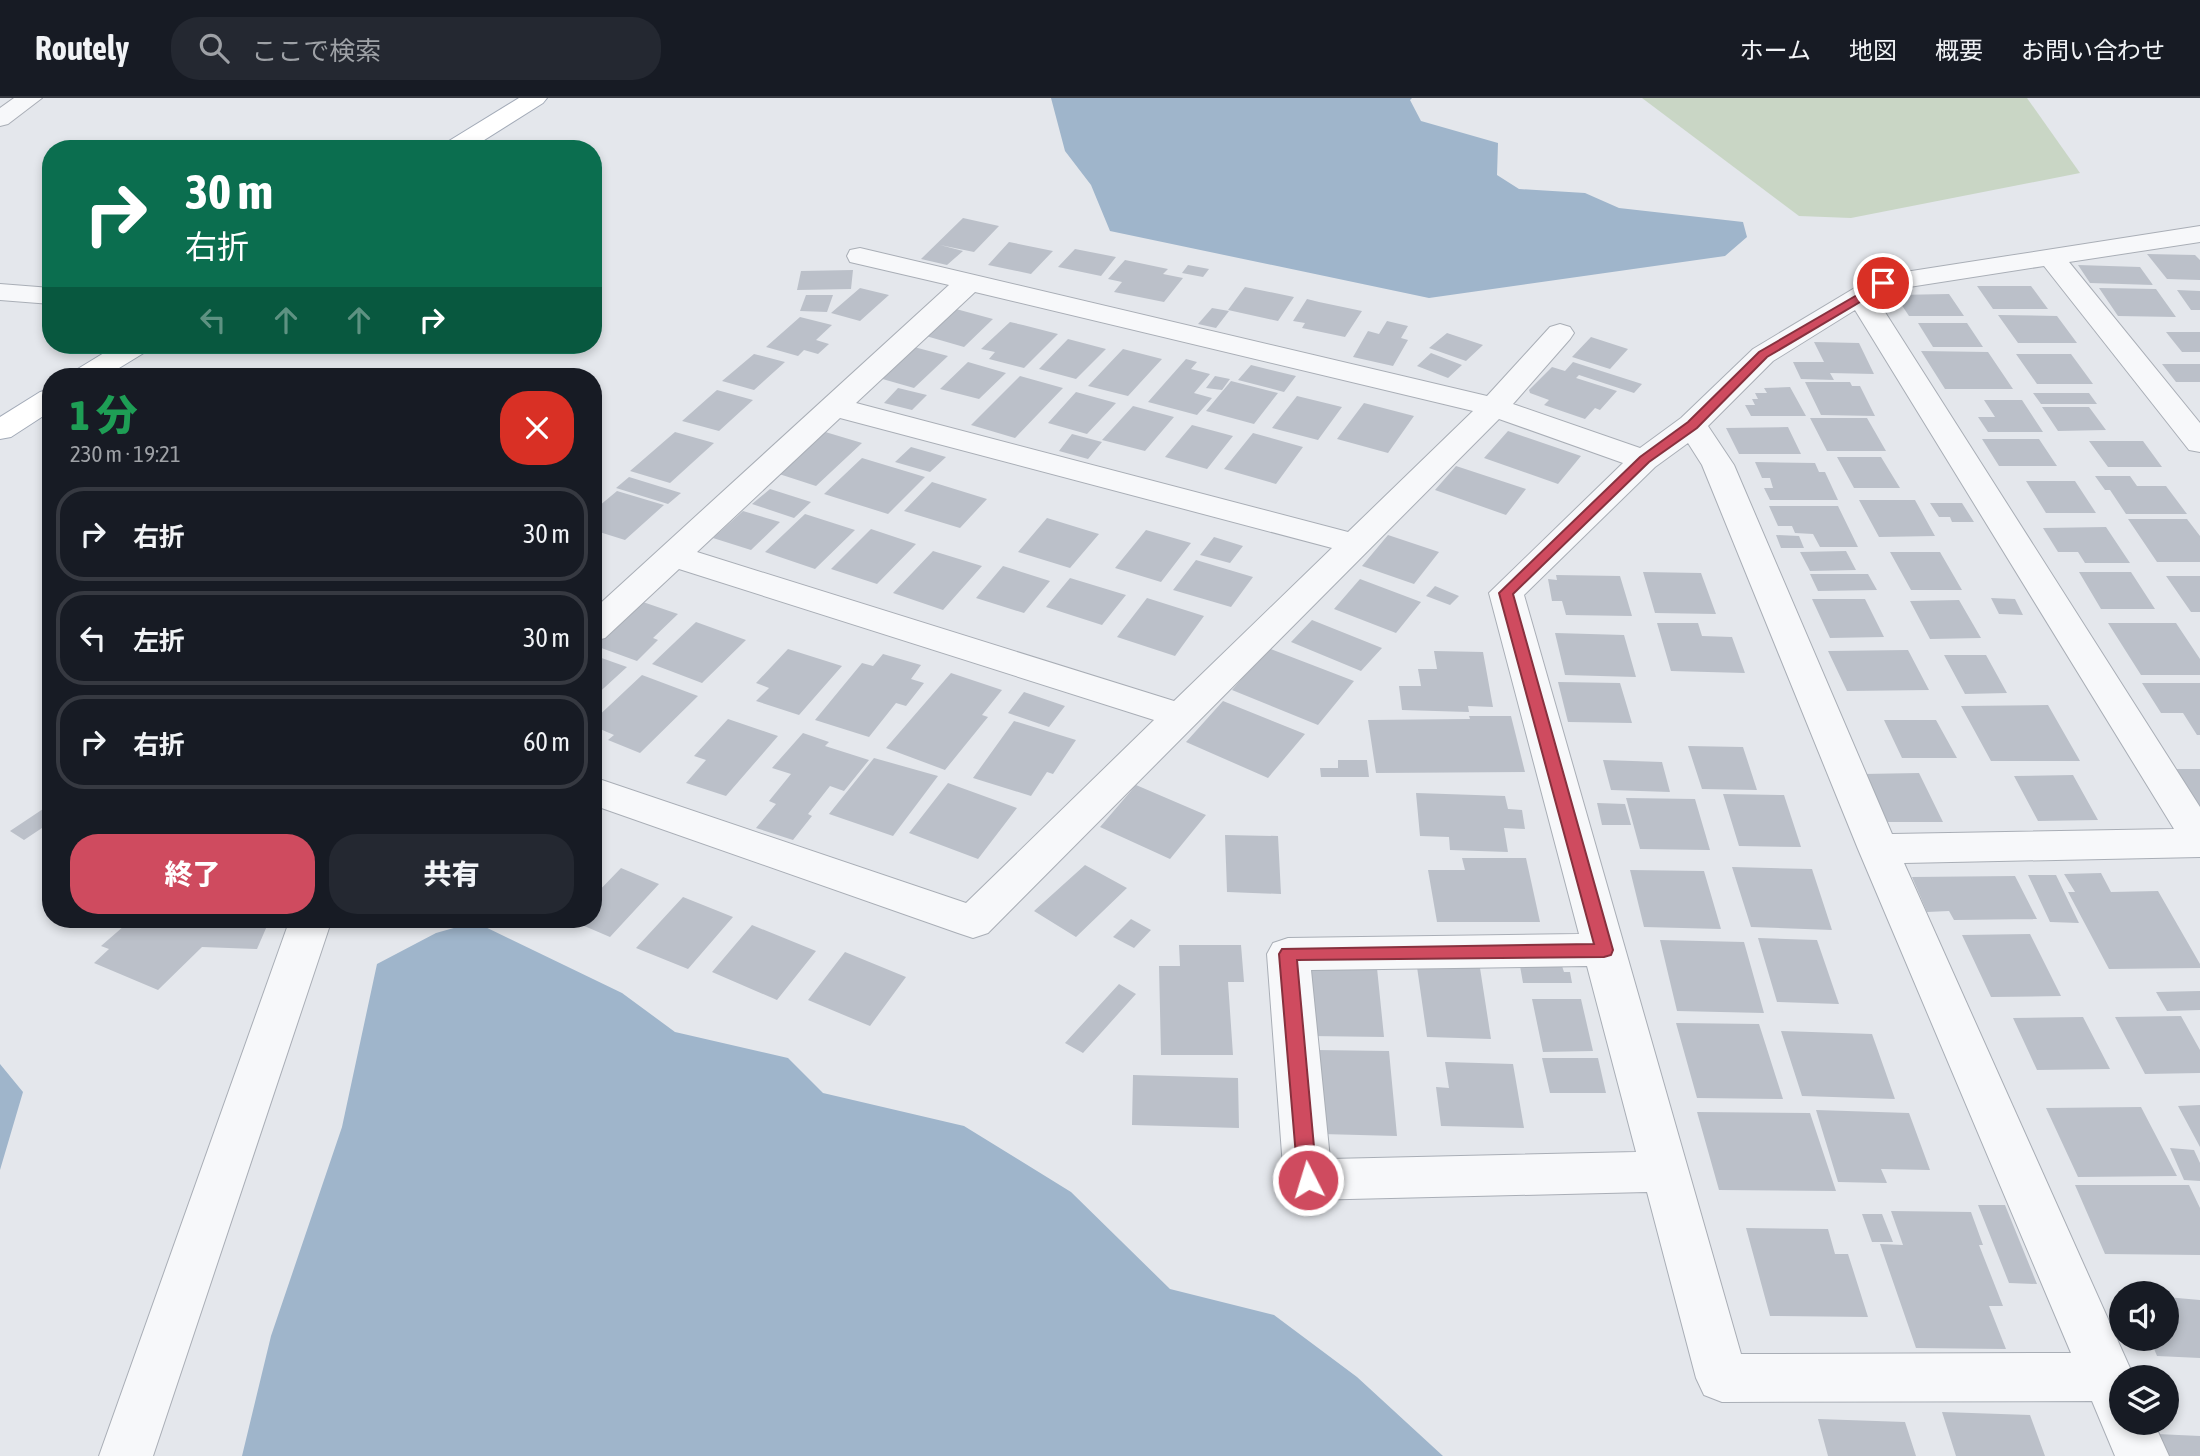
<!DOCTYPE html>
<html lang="ja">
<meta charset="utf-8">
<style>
:root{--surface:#171b24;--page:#242831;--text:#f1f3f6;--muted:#9ea1a6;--line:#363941;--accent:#cf4b5f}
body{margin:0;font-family:"Asap Condensed","Noto Sans JP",sans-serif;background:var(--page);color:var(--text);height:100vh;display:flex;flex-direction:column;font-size:26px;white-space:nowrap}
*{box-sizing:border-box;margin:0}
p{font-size:23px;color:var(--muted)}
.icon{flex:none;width:38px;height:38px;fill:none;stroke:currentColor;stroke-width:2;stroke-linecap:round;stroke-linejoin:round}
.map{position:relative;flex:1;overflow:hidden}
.drawer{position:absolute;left:42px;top:270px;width:560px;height:560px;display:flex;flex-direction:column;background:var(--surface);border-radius:28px;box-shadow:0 4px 10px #0003}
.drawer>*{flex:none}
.top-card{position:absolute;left:42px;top:42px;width:560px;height:214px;border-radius:28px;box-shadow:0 4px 10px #0003;background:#0b6e4f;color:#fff;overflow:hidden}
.fabs{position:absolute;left:2109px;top:1183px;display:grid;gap:14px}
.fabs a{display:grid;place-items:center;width:70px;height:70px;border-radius:50%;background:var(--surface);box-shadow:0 4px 10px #0003;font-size:35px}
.pin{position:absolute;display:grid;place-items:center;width:60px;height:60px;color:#fff;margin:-30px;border:4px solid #fff;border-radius:50%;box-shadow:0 2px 7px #0007}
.me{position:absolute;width:77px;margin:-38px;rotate:355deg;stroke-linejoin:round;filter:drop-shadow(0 0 5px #0008)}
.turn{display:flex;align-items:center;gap:24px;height:147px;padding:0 28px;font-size:32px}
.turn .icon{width:91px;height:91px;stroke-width:2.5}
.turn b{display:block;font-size:49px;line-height:60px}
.lanes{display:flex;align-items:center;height:66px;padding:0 28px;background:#0003;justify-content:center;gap:35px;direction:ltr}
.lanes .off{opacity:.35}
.round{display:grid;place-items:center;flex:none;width:74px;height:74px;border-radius:28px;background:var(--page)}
.summary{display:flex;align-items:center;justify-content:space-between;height:119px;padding:0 28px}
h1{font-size:42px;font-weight:800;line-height:52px;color:#1e9e55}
.button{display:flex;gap:14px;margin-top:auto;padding:14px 28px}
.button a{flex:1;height:80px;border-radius:28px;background:var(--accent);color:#fff;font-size:28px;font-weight:800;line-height:80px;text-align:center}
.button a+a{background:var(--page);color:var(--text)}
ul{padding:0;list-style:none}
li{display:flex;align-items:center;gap:21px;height:94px;margin:0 14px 10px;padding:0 14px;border:4px solid var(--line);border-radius:28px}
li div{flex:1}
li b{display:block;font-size:26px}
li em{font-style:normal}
header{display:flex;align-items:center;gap:42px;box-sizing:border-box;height:98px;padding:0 35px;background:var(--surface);border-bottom:2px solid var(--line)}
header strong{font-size:33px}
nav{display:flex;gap:38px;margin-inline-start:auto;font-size:24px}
.search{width:490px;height:63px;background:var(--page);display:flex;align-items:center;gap:18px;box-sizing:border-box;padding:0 24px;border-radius:28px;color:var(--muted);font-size:26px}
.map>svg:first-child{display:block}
</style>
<header>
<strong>Routely</strong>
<div class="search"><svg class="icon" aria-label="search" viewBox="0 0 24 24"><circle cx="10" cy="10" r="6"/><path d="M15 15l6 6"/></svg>ここで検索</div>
<nav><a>ホーム</a><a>地図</a><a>概要</a><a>お問い合わせ</a></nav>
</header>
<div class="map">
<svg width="2200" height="1358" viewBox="0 0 2200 1358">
<rect width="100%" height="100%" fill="#e4e7ec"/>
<path fill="#c9d6c5" d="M1642 0H2027L2080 75 1851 120 1799 118Z"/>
<path fill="#9fb5cb" d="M1051 0H1412L1410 2 1421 23 1498 45 1497 77 1519 91 1585 95 1619 110 1743 124 1747 139 1725 158 1429 200 1110 133 1091 87 1065 53Z
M475 824 622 895 675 934 788 960 823 995 964 1028 1071 1094 1170 1191 1274 1217 1357 1279 1443 1358H242L271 1238 342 1029 377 866 436 835Z
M0 966 23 994 0 1072Z"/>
<path fill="#bbc0c9" d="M963 120 999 128 974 154 940 147 963 153 947 167 921 161Z
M1009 144 1053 153 1031 176 988 167Z
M1075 151 1116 159 1101 178 1058 169Z
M2147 156 2195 157 2200 162V182L2167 181Z
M1125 162 1168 171 1163 176 1183 180 1164 204 1114 194 1122 184 1108 181Z
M1188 167 1209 171 1203 179 1182 175Z
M2078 167 2140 169 2153 187 2090 185Z
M853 172 851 191 797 192 801 173Z
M1977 188H2031L2048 211H1993Z
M1245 189 1294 199 1278 223 1228 212Z
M860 190 889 197 860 223 831 215Z
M2099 190 2156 191 2176 219 2118 218Z
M2177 192 2200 193V212H2191Z
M1949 196 1964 218H1909L1895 197Z
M806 197H833L827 214 800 213Z
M1307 201 1319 204 1362 213 1345 239 1302 230 1305 225 1293 223Z
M1212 210 1229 213 1216 230 1198 226Z
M956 211 993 221 964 249 926 238Z
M1998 217 2057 218 2077 245H2018Z
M800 219 832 227 816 242 829 246 818 256 804 252 798 258 766 249Z
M1387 223 1408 228 1401 240 1408 242 1393 268 1353 259 1368 233 1379 236Z
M1010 224 1023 227 1058 236 1024 270 989 261 995 254 981 251Z
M1918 225H1967L1983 249H1933Z
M2166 234H2200V254H2182Z
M1447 235 1483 247 1466 263 1429 250Z
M1591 239 1628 251 1610 271 1572 259Z
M1068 241 1106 251 1076 281 1039 271Z
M1814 244 1859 245 1874 276 1830 275 1834 282 1801 281 1793 264H1824Z
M914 249 948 258 914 290 879 280Z
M1123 251 1162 261 1128 298 1088 288Z
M1921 253 1988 254 2013 291H1945Z
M1431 255 1462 267 1448 280 1417 268Z
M754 256 785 264 754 292 722 283Z
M2016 256H2071L2093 286H2037Z
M1186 261 1197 264 1191 271 1210 276 1194 295 1212 300 1197 317 1148 304Z
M968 264 1006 275 979 301 940 291Z
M1573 264 1642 286 1634 295 1579 277 1576 280 1617 293 1600 312 1595 310 1585 321 1544 307 1549 302 1530 295 1529 292 1552 269 1565 273Z
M2162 266H2200V284H2176Z
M1251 267 1296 278 1284 294 1238 282Z
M1020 278 1063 290 1015 340 971 327Z
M1215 278 1230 281 1222 292 1206 290Z
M1231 283 1278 295 1254 326 1206 313Z
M1805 284H1850L1852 288H1860L1875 318 1821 317Z
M1790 289 1806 318H1751L1745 307H1755L1752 301H1758L1755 295H1767L1764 290Z
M898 290 927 297 912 312 884 305Z
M717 292 753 302 719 333 682 323Z
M1076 294 1116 305 1087 336 1048 325Z
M2033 295H2089L2097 306H2041Z
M1297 298 1342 309 1318 342 1272 330Z
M1984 302H2022L2043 334H1988L1978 319H1995Z
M1364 305 1414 318 1388 355 1337 341Z
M1133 308 1174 319 1145 353 1102 342Z
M2042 309H2089L2106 332 2058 333Z
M1810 320H1867L1886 353H1827Z
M1192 327 1233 338 1207 371 1165 359Z
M1788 329 1801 356H1739L1726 330Z
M822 333 862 345 816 388 776 375Z
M1508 333 1581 358 1558 386 1484 360Z
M675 334 714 345 670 385 630 373Z
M1253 335 1303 349 1276 386 1224 371Z
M1072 336 1102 344 1088 361 1059 353Z
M1982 341H2039L2057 368H1999Z
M2089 343H2143L2162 369H2108Z
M911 349 946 359 930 374 895 364Z
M1837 359H1881L1900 390H1854Z
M862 360 925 379 888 416 824 396Z
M1755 364 1815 365 1819 374H1825L1838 402H1770L1764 390H1773L1770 380H1762Z
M1456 368 1526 391 1506 417 1435 392Z
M2095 378H2130L2137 388H2166L2187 416H2126L2110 392H2105Z
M629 379 681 395 668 406 616 390Z
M2026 383H2075L2096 415H2046Z
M932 384 987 401 960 430 904 413Z
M770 391 811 404 794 420 752 406Z
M617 393 664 407 625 442 593 432V413Z
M1859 402H1915L1935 438 1879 439Z
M1930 405H1962L1974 424H1952L1950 419H1939Z
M1769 408H1838L1858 449H1820L1813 436 1795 435 1792 428H1778Z
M743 413 780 424 751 452 713 440Z
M805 416 855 432 815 471 765 454Z
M1047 420 1099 436 1070 470 1018 454Z
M2128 421H2187L2200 438V464H2157Z
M2106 429 2130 465H2085L2078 454H2058L2043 430Z
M871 431 916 446 877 486 831 471Z
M1146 432 1191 445 1161 484 1115 470Z
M1388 437 1439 454 1414 486 1362 468Z
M1776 437 1799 438 1804 450H1781Z
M1214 439 1243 448 1230 465 1200 457Z
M933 453 982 468 943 512 893 495Z
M1846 453 1856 472 1810 473 1800 454Z
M1890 454H1940L1962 492H1911Z
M1196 462 1253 479 1231 509 1173 492Z
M1003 468 1050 483 1024 515 976 500Z
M1643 474 1701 475 1716 516 1655 515Z
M2079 474H2131L2155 511H2101Z
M1810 476H1868L1877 492 1818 493Z
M1556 477 1620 478 1632 518 1566 517 1562 503H1552L1548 481 1557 482Z
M2166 478H2200V514H2191Z
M1070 480 1126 497 1102 527 1046 509Z
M1360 481 1421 504 1396 535 1334 511Z
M1435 488 1459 498 1450 507 1426 498Z
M1147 500 1204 518 1175 558 1117 539Z
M1991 500 2015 501 2023 517 1999 516Z
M1812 501H1865L1884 539 1830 540Z
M1959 502 1981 540 1930 541 1910 503Z
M640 503 678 516 653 540 658 542 637 563 593 547Z
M1312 522 1382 550 1361 573 1291 544Z
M696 524 746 542 702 585 652 566Z
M1657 525H1698L1702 538 1732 539 1745 575 1671 573Z
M2108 525H2176L2200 561V577H2141Z
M1555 535 1624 537 1636 579 1565 577Z
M1268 550 1354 583 1318 627 1232 592Z
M788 551 842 568 799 617 756 603 769 590 756 585Z
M1908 552 1929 592 1847 593 1828 553Z
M1434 553 1483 554 1493 609 1468 608 1469 614 1402 612 1399 588H1421L1418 571H1437Z
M883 556 921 567 911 581 924 585 906 608 896 605 869 639 815 622 862 565 873 568Z
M593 557 627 569 593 600Z
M1944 557H1986L2007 595 1965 596Z
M951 575 1002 592 982 617 988 619 945 672 886 650Z
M642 577 698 598 640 655 608 642 614 637 593 628V623Z
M1558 584 1620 585 1632 625 1568 624Z
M2142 585H2200V637H2197L2183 615H2161Z
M1024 594 1065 608 1049 629 1008 615Z
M1223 603 1305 636 1268 680 1186 644Z
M2048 607 2080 663H1991L1961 608Z
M1469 618H1511L1525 674 1376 675 1368 622 1470 621Z
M728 621 778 638 726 698 686 685 706 662 694 658Z
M1884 622H1936L1957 660H1902Z
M1014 623 1076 642 1053 676 1047 674 1031 698 973 680Z
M803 635 829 644 825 648 869 662 844 693 830 688 808 716 812 718 793 742 756 730 776 706 769 703 791 676 772 670Z
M1688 648 1743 649 1757 692 1702 691Z
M874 660 938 678 893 738 829 716Z
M1338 662H1367L1369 679H1321L1320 670H1338Z
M1603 662 1662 664 1670 694 1611 692Z
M2170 671H2200V714Z
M1919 675 1943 724H1885L1863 676Z
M2073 677 2098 722 2038 723 2014 678Z
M948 685 1017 710 978 761 909 735Z
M1136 687 1206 717 1170 761 1100 729Z
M1416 695 1505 698 1508 711 1522 712 1525 731 1504 730 1508 754 1450 752 1449 739 1420 738Z
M1723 696 1784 697 1801 749 1739 748Z
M1626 700 1695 701 1710 752 1640 751Z
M1597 705 1625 706 1631 727H1602Z
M43 711 51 716V724L24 742 10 733Z
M1225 737 1278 738 1281 796 1227 794Z
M1462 760H1526L1540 824H1437L1428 772H1465Z
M1085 767 1127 790 1076 839 1034 813Z
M1732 769 1812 771 1832 832 1751 829Z
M621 770 659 786 610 839 568 821H593V799Z
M1630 772 1704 773 1721 831 1644 829Z
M2101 775 2111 794 2158 793 2200 866V870L2109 871 2068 794H2075L2064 776Z
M2028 777H2056L2079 825 2050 824Z
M2015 778 2037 821 1954 822 1949 813 1927 814 1912 779Z
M683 799 733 819 688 871 636 850Z
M132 821H270L257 851 202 849 158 892 94 865 109 851 101 848Z
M1131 821 1151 832 1134 850 1113 839Z
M752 827 816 853 777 902 712 874Z
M2030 836 2061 898 1991 899 1962 837Z
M1758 840 1817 842 1839 906 1777 904Z
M1660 842 1744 844 1764 915 1677 913Z
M1179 847H1241L1244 884H1228L1233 957H1161L1159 868H1180Z
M845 854 906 879 870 928 808 902Z
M1307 868 1377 870 1384 939 1311 938Z
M1520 868H1562L1564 874H1570L1572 885H1523Z
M1417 869 1480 870 1491 941 1427 939Z
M1119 886 1136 896 1083 955 1065 945Z
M2200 893V912L2167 913 2156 894Z
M1532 901H1581L1593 953 1543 954Z
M2181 918 2200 952V975L2145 976 2115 919Z
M2083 919 2110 971 2037 972 2013 920Z
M1676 925 1759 926 1783 1001 1697 1000Z
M1781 933 1872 936 1895 1001 1802 998Z
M1316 952 1389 953 1397 1038 1322 1036Z
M1542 960H1598L1606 995H1550Z
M1445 964 1513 966 1524 1030 1441 1028 1436 989 1449 990Z
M1133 977 1238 980 1239 1030 1132 1027Z
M2200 1007V1049L2178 1008Z
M2141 1009 2177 1078 2078 1079 2046 1010Z
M1816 1012 1909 1015 1930 1072 1881 1071 1887 1085 1838 1084Z
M1697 1014 1810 1015 1836 1093 1719 1092Z
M2170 1050 2194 1052 2200 1065V1083L2184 1082Z
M2075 1087H2189L2200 1110V1157L2105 1156Z
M1978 1107H2005L2037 1186 2009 1185Z
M1891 1113 1971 1114 1983 1147H1979L2003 1208H1989L2006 1251 1916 1250 1880 1146 1903 1147Z
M1862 1116H1882L1893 1144H1872Z
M1746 1130 1828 1131 1835 1156H1848L1868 1219 1770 1218Z
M2166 1199 2200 1202V1260L2157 1258 2150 1241H2166Z
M1942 1314 2030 1317 2045 1358H1956Z
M1818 1321 1905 1324 1916 1358H1828Z
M2157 1336 2200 1338V1358H2166Z"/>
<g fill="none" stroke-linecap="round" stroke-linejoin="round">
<g stroke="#a9aeb6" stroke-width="2">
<path id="street" d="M14 0H42L8 26 0 28V10Z
M2200 128V144L2069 164 2200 325V354L2189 352 2044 168 1890 192 1876 200 2200 709V759L1904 765 2134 1279H2121V1325H2154L2169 1358H2115L2092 1303 1722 1304 1704 1297 1696 1280 1647 1094 1308 1102 1291 1096 1284 1082 1267 856 1273 845 1288 840 1579 836 1489 495 1623 365 1499 321 988 835 973 840 958 835 593 707V679L966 805 1154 622 679 471 605 540 593 543V512L949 187 850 164 847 158 850 152 860 150 1487 298 1550 229 1560 226 1570 229 1574 235 1570 241 1513 306 1640 350 1681 320 1753 251 1873 179ZM975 194 1473 313 1348 434 856 305ZM1855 212 2174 731 1892 736 1734 367 1708 328 1773 263ZM840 320 1332 450 1174 603 697 454ZM1688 345 1702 367 1858 751 2071 1255 1741 1256 1524 497 1655 369ZM1587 868 1636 1054 1330 1061 1311 872Z
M0 186 51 190V206L0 202Z
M290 821H332L153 1358H99Z"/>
</g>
<g stroke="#a3abb8" stroke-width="2">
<path id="primary" d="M519 0H547L543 5 470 51H441L444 46Z
M117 247H151L147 253 106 278H71L76 272Z
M51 291V313L11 339 0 341V319L40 294Z"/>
</g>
<use href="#street" fill="#f7f8fa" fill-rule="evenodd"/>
<use href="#primary" fill="#fff" fill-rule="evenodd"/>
</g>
<path fill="#cf4b5f" stroke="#87313e" stroke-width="2" d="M1883 182 1887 183V188L1767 259 1697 330 1649 364 1513 496 1613 852 1611 857 1604 859 1297 862 1317 1082 1315 1088 1308 1091 1301 1088 1298 1082 1279 856 1282 851 1594 846 1499 495 1640 359 1688 324 1759 254Z"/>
</svg>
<div class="fabs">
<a><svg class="icon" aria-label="sound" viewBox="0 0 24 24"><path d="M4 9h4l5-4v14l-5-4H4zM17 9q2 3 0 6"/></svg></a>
<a><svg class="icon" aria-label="layers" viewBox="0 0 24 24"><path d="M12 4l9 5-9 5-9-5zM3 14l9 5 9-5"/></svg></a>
</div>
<div class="pin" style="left:1883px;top:185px;background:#d93025"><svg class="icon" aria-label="arrive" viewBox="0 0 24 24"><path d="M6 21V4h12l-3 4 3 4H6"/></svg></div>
<svg class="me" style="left:1308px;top:1082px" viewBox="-20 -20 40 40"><circle r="17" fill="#cf4b5f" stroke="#fff" stroke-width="3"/><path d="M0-11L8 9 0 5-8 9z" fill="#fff"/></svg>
<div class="top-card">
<div class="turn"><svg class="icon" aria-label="right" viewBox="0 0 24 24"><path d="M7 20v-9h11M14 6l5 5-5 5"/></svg><div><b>30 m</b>右折</div></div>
<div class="lanes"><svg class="icon off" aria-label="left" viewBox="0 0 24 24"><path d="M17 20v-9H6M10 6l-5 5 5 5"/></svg><svg class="icon off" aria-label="ahead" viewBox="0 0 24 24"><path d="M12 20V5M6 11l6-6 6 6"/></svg><svg class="icon off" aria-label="ahead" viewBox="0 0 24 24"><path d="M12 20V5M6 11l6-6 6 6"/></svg><svg class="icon" aria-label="right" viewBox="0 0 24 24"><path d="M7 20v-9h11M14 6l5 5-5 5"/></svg></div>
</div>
<section class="drawer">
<div class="summary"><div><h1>1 分</h1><p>230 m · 19:21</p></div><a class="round" style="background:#d93025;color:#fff"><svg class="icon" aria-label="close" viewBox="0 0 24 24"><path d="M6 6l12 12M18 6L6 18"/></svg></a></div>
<ul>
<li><svg class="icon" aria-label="right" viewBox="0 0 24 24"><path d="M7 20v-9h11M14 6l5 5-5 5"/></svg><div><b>右折</b></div><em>30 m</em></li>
<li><svg class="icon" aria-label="left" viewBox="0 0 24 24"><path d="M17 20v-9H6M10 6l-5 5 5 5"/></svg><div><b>左折</b></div><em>30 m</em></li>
<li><svg class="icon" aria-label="right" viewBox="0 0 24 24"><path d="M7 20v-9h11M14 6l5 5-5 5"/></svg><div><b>右折</b></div><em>60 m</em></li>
</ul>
<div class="button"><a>終了</a><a>共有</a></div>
</section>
</div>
